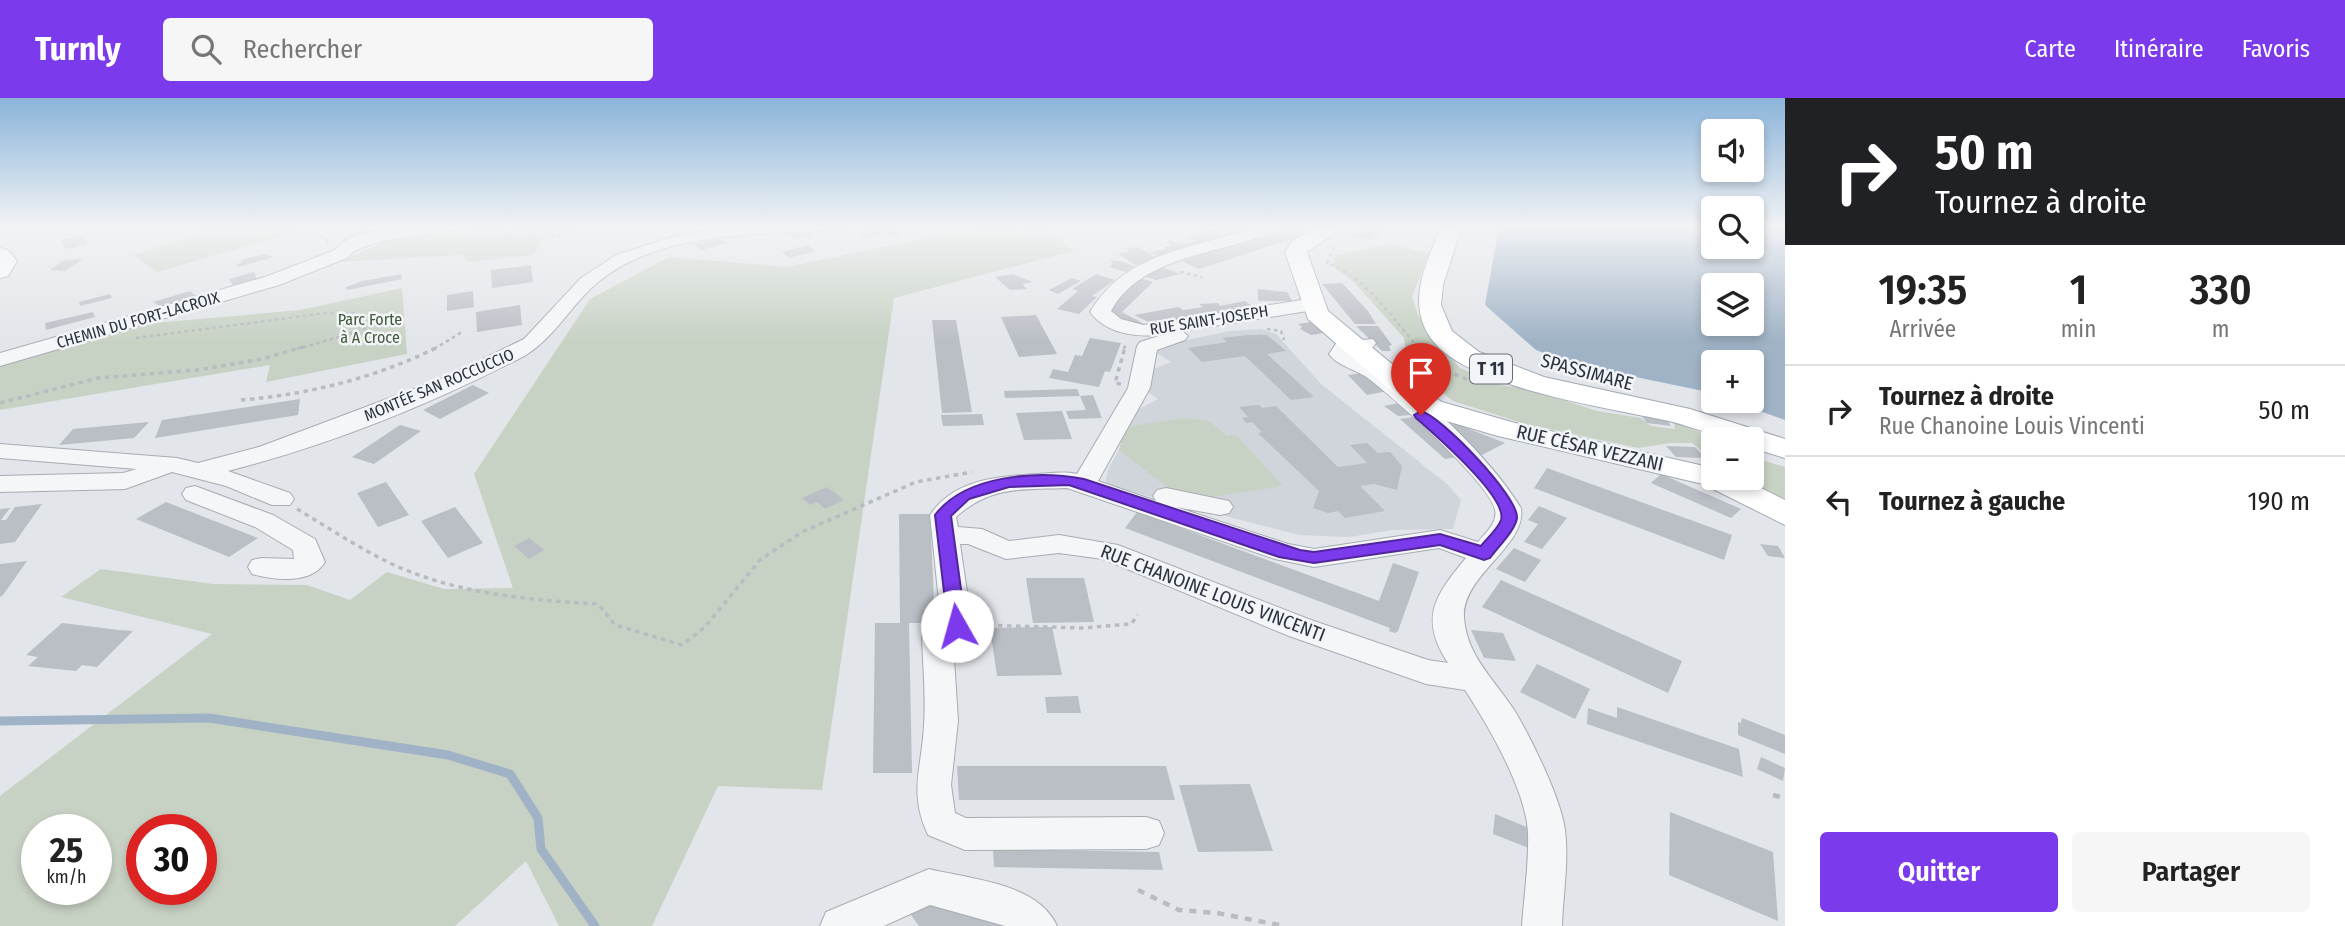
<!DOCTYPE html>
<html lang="fr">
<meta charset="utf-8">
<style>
:root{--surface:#fff;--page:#f6f6f6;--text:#222;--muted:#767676;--line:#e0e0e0;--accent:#7c3aed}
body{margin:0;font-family:"Fira Sans Condensed",sans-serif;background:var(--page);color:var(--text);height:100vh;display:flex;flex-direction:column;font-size:26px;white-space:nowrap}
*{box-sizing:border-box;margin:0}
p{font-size:23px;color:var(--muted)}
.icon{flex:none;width:38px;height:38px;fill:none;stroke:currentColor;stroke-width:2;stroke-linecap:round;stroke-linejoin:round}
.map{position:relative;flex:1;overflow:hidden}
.details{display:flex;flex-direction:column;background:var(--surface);width:560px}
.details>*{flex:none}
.banner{background:#202124;color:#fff;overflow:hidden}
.buttons{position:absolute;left:1701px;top:21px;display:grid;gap:14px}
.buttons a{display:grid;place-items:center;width:63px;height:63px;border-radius:7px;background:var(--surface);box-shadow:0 4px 10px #0003;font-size:35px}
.speed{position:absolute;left:21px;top:716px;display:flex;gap:14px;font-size:35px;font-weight:700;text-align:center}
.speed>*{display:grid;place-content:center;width:91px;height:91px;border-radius:50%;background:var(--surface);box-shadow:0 4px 10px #0003;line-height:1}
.speed small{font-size:18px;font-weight:400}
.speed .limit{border:10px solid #d22;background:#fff;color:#111}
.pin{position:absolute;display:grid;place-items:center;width:60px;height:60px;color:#fff;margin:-72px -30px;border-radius:50% 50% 50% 0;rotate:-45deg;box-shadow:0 0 7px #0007}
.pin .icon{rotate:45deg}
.me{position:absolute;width:77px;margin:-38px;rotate:353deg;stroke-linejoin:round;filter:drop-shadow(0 0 5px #0008)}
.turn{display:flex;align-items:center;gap:24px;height:147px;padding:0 35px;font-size:32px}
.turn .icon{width:91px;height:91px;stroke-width:2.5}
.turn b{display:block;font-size:49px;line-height:60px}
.eta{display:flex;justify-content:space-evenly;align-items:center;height:119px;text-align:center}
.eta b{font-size:42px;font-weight:600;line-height:49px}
.button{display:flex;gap:14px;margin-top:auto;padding:14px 35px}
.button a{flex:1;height:80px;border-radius:7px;background:var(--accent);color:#fff;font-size:28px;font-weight:600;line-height:80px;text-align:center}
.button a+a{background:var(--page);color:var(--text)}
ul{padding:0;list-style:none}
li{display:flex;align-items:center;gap:21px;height:91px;padding:0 35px;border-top:2px solid var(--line)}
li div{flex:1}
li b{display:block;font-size:26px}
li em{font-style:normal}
header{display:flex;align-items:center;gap:42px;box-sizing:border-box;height:98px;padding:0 35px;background:var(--accent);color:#fff}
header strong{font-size:33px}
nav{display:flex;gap:38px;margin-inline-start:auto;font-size:24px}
.search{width:490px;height:63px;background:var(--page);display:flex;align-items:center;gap:18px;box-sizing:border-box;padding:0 24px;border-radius:7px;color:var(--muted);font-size:26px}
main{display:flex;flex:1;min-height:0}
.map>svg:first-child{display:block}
</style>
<header>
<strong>Turnly</strong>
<div class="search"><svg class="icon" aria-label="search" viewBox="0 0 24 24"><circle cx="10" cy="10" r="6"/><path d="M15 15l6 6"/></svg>Rechercher</div>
<nav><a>Carte</a><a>Itinéraire</a><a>Favoris</a></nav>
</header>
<main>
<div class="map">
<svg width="1785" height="828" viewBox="0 0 1785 828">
<rect width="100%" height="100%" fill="#e2e5e9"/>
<path fill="#d0d4db" d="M1261 231 1276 236 1321 286 1447 386 1461 402 1453 431 1393 432 1349 439 1299 437 1105 387 1108 371 1119 352 1132 315 1158 301 1146 293 1151 272 1171 264 1157 255 1163 247 1230 233Z"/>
<path fill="#c8d2c4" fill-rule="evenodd" d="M191 128H298L303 132 157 174 134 157 204 135Z
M491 128H606L545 140 533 157 467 164 464 157 339 164 383 144Z
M986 128H1043L1074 153 894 200 822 692 718 688 652 828H559L526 763 455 828H0V698L212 536 61 499 101 471 213 486 307 487 350 502 387 474 444 491 513 490 474 376 590 201 669 159 786 169ZM37 732H96V791H37ZM142 732H201V791H142Z
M1390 146 1429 155 1412 199 1418 217 1460 270 1500 287 1532 292 1597 313 1641 320 1651 328 1675 331 1674 324 1718 341H1713V362L1692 345H1670L1638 350 1522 325 1453 303 1408 269 1404 240 1354 184 1333 168 1336 157Z
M402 190 407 256 266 284 270 267 0 312V267L155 225 300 212Z
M1183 320 1209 323 1227 338 1236 337 1283 388 1192 402 1178 398 1119 352 1125 329Z
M1752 359 1785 369V403L1740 380H1752Z"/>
<path fill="#a0b3c6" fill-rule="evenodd" d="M1493 128H1713V149H1752V128H1785V322L1732 303H1752V264H1713V295L1573 266 1536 252 1485 207 1498 134ZM1713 187H1752V226H1713Z"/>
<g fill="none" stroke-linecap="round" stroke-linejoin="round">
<path stroke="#a0b3c6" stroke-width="9" d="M0 623 209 620 448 657 510 676 538 720 541 751 595 828"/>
</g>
<path fill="#babec5" d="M847 128 848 132 820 136 817 130Z
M891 128H895L900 138 889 139 888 135 863 140 861 136 866 135 868 130Z
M1217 128H1258L1162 161 1150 154 1167 151 1164 149 1171 147 1165 144 1170 142 1178 146 1196 143 1186 139 1202 134 1198 132 1204 130 1210 133 1221 129Z
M1286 128 1309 129 1301 134 1307 136 1199 171 1182 163Z
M1365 128H1377L1388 131 1371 142 1350 137 1366 131 1361 130Z
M363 130 370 134 387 130 388 136 345 143 343 140Z
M808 131 814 138 795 141 791 137 783 135Z
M83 137 88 146 66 151 61 142Z
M719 141 726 145 702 152 694 146Z
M808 147 816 153 789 160 782 154Z
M1138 149 1159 161 1135 167 1118 156 1129 153 1125 151Z
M265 156 274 159 238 169 236 166 242 165 240 162Z
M83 161 65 173 50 172 64 162Z
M1109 162 1124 164 1134 168 1126 174 1110 169 1113 165Z
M531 167 533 184 492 190 491 172Z
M1162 169 1180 176 1156 182 1139 177Z
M254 174 257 181 233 187 229 181Z
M401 176 402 181 347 192 346 189 363 183Z
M1013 176 1033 184 1022 186 1027 191 1010 192 995 179Z
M1096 176 1115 182 1092 198 1097 199 1079 216 1057 211 1078 193 1072 191Z
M1134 178 1153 184 1122 214 1146 227 1132 228 1108 213Z
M1072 180 1081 183 1058 196 1049 192Z
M1342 185 1368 213 1376 226H1355L1322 186Z
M1258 191 1287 194 1292 203H1258Z
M190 193 196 198 163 210 153 204Z
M473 193 474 209 447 213V197Z
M110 196 112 200 80 208 79 204Z
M1245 203 1255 210 1155 227 1134 217 1179 209 1183 212 1203 209 1199 206 1218 205 1220 208Z
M520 207 522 227 477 234 476 214Z
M93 214 95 219 46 232 45 225Z
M1036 217 1057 256 1019 259 1001 219Z
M932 222H956L972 314 942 315Z
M1311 224 1324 235 1311 237 1300 231 1302 229 1298 226Z
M1356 228H1378L1392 247 1389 248 1391 253H1382Z
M1248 237H1267L1286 253 1267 256 1314 299 1291 302 1245 258 1202 264 1188 250 1227 244 1222 240Z
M1090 240 1121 245 1110 274 1105 273 1099 289 1049 280 1053 271 1068 274 1075 257 1082 258Z
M1364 275 1388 293 1367 297 1348 277Z
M473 287 489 295 440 321 423 312Z
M1077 291 1080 298 1005 300 1004 293Z
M1093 297 1102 320 1069 321 1066 313 1086 312 1080 298Z
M300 301 298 317 155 340 162 322Z
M1399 305 1411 317 1398 318 1384 308Z
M1259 307 1262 310 1276 308 1338 369 1367 365 1350 347 1367 345 1378 355 1390 354 1402 368 1397 392 1374 386 1360 388 1385 413 1345 420 1338 413 1328 415 1313 410 1319 393 1258 335 1262 334 1252 324 1246 325 1242 320 1248 319 1239 309Z
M1062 313 1072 341 1024 342 1016 315Z
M982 316 984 327 943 328 941 317Z
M1642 318 1666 320 1671 328 1647 325Z
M1414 319 1458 359 1445 361 1400 321Z
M149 324 134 340 59 347 73 331Z
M1457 326 1459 327 1505 345 1480 358 1444 327Z
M400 327 421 333 374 366 352 359Z
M1666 348 1695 349 1706 360 1676 359Z
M1547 370 1732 437 1724 462 1534 390Z
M1661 376 1741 411 1731 420 1651 385Z
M386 384 409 417 378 429 357 395Z
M827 389 844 402 825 411 817 404 810 407 802 400Z
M166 404 258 440 229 459 136 421Z
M42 406 15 444 0 446V411L10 410 1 422H6L15 409Z
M1539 408 1567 420 1542 451 1524 444 1538 426 1528 422Z
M455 409 483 445 448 460 421 423Z
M1137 414 1379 503 1393 465 1419 474 1398 533 1395 535 1389 533 1390 530 1125 430Z
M899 416H930L935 525H909L912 675H873L875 525H900Z
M529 440 544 452 529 461 514 448Z
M1760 446 1778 448 1785 460 1768 458Z
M1514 450 1541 462 1525 484 1496 471Z
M27 463 3 497 0 499V466Z
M1026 480H1084L1094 524 1033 525Z
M1501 482 1682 563 1668 595 1482 509Z
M62 525 119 532 133 533 97 569 82 567 76 573 28 568 38 559 26 557Z
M1052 529 1062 577 997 578 990 530Z
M1471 532 1503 535 1516 563 1484 560Z
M1537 566 1590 591 1575 621 1520 594Z
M1078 598 1081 615H1047L1045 599Z
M1617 609 1739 651 1743 679 1587 626 1588 610 1617 620Z
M1742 620 1785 637V656L1738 637V624L1741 625Z
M1761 659 1785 670 1783 683 1757 671Z
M957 668H1166L1175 702H959Z
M1250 686 1273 753 1198 754 1179 687Z
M1670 714 1773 754 1778 823 1669 777Z
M1495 716 1541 735V755L1493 736Z
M993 751 1159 754 1163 772 994 769Z
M941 800 1012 828H919L906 810Z"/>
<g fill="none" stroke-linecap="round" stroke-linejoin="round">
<g stroke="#a8acb3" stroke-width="2">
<path id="minor" d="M426 128H463L455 133C429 137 362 140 347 160L279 187 0 268V255L265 179 335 152C352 130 399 132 426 128Z
M734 128H827L819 133C746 137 657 135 597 185 571 207 556 238 526 257 432 306 330 347 228 373L290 395 294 401 290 407H272L226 388 172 374 125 391 0 394V378L123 375 137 371 0 360V346L177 360 198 365 259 349 443 280 524 241 581 180 616 157 676 138Z
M1259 128H1281C1274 137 1258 139 1247 143 1200 157 1136 166 1111 213L1121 221 1143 227 1314 200 1324 206 1314 212 1182 233 1188 238 1185 242 1157 252 1150 290 1098 383 1156 403 1153 398 1157 392 1166 390 1229 403 1233 409 1229 415 1220 417 1176 409 1288 446 1314 451 1440 432 1478 444C1485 435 1498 425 1495 412 1490 385 1394 300 1369 281 1358 272 1337 268 1329 256L1337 244 1373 241 1376 245 1373 249 1351 254C1406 276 1490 359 1521 410 1527 448 1462 477 1464 519 1466 558 1496 583 1516 615 1532 642 1561 701 1565 732 1569 763 1563 797 1562 828H1522C1524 798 1529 766 1528 736 1527 694 1488 627 1465 592L1426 586 1289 538 1103 461 1059 455 1006 461 968 446H960L972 528 968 536 953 545 958 623 951 687 955 715 966 720 1146 719 1159 723 1164 735 1159 747 1146 751 965 752 928 737C908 694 922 670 924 627 926 598 923 569 922 540L926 532 941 523 930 417C954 381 999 378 1038 376 1051 375 1064 373 1077 376L1128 290 1137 248 1140 244 1165 236C1139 240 1107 237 1090 214 1127 151 1197 151 1259 128ZM1067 390 1275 461 1314 469 1439 450 1466 460C1436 496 1418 520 1448 565L1428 562 1311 522 1118 447 1059 437 1009 443 982 431 958 429 956 419C991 387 1023 392 1067 390Z
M195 388 273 417 315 441 325 464C311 487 274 482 252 476L248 469 252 462 262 460 294 461 293 452 255 429 186 402 182 396 186 390Z
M929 771C970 781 1038 785 1057 828H1005L930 807 884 828H820L826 814Z"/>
</g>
<g stroke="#a2a9b4" stroke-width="2">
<path id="major" d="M1320 128H1345L1307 154 1328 213 1427 295 1442 304 1515 325 1713 370V380H1741L1785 402V427L1703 386 1498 338 1422 316 1407 307 1308 221 1285 154 1292 143Z
M1441 128H1462L1443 187 1441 207 1452 233 1479 254 1544 279 1690 311 1785 341V360L1752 350V341C1716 341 1701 331 1669 323 1611 310 1463 290 1430 239 1406 203 1427 164 1441 128Z
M0 150 8 152 17 163 8 178 0 180Z"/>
</g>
<path stroke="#b8bcc1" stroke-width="2.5" stroke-dasharray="3.5 3.5" stroke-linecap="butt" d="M310 128 329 145
M637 128 640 131
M467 137 546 140 623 128
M1334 149 1327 165C1370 182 1390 219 1420 251
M1180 174 1202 179
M1267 231 1281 233 1284 242
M136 240 326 215H356L373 222 370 230 297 251
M434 251 462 234
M1124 251 1126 245"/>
<path stroke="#b8bcc1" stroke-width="3.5" stroke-dasharray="4.5 4.5" stroke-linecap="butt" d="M1419 249 1447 273 1471 283
M1121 286 1115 285 1125 249
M241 302C311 296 375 280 438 249
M0 305 98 280 197 272 262 261 303 249
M297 411C329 430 360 451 394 467 458 496 529 502 598 506L615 527 682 547 705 529 760 462 802 434 916 384 972 374
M980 527 1082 530 1131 526 1138 517"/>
<path stroke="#b8bcc1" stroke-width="4.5" stroke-dasharray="7 7" stroke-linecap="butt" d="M1773 697 1785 700
M1138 792 1179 812 1217 815 1284 828"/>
<use href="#minor" fill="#f4f6f8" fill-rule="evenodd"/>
<use href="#major" fill="#fff" fill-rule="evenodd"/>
</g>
<linearGradient id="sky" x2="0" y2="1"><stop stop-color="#8bb4da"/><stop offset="0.53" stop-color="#f2f3f5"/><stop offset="1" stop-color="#f2f3f5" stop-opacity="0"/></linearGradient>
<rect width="1785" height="243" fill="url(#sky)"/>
<path fill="#7c3aed" stroke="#51269a" stroke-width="2" d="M1421 313C1441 318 1519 399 1517 420 1515 433 1497 450 1490 460L1484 462 1440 447 1314 465 1279 459 1069 387 1009 389 969 401 951 418 966 528 957 535 948 528 935 417C965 377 1037 372 1084 381L1300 452 1314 454 1440 436 1481 448C1486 441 1498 431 1501 422 1508 399 1433 335 1416 320L1414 317Z"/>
<g text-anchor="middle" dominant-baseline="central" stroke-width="5" stroke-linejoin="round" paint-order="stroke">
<g font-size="16" fill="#405a3a" stroke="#f2f4f7">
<text x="370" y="221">Parc Forte<tspan x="370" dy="18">à A Croce</tspan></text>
</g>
<g font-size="16" fill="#2c3340" stroke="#f2f4f7">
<text transform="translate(138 222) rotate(-16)">CHEMIN DU FORT-LACROIX</text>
<text transform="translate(1209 222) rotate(-9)">RUE SAINT-JOSEPH</text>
<text transform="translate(439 287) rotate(-23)">MONTÉE SAN ROCCUCCIO</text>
</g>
<rect fill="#f2f4f7" stroke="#676d77" stroke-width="2" x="1470" y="256.5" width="42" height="29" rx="5"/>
<g font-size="18" font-weight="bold" fill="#2c3340">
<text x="1491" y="271">T 11</text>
</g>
<g font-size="19" fill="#2c3340" stroke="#f2f4f7">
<text transform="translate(1587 274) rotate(15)">SPASSIMARE</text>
<text transform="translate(1590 350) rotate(13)">RUE CÉSAR VEZZANI</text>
<text transform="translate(1213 495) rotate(21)">RUE CHANOINE LOUIS VINCENTI</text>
</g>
</g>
</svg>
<div class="buttons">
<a><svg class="icon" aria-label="sound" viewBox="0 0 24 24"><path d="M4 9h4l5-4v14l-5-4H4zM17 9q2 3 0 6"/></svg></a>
<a><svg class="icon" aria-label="search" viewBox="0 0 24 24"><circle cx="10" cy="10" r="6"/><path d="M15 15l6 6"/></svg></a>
<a><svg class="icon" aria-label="layers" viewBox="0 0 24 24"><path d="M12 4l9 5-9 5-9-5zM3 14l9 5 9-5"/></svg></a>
<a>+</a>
<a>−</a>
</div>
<div class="speed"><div>25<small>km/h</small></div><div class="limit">30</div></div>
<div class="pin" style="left:1421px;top:317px;background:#d93025"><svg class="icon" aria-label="arrive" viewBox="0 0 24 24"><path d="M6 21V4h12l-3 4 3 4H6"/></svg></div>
<svg class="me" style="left:957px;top:528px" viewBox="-20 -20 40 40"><circle r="19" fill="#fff"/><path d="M0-13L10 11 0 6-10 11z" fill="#7c3aed"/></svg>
</div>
<section class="details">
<div class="banner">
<div class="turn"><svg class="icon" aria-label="right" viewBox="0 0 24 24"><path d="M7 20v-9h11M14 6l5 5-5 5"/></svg><div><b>50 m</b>Tournez à droite</div></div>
</div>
<div class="eta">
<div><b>19:35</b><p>Arrivée</p></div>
<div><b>1</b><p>min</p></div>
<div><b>330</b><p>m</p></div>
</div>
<ul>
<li><svg class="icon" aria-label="right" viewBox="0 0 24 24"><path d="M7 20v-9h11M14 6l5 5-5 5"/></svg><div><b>Tournez à droite</b><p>Rue Chanoine Louis Vincenti</p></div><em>50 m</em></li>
<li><svg class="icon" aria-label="left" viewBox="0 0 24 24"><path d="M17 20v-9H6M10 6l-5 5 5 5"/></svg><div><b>Tournez à gauche</b></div><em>190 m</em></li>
</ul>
<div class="button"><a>Quitter</a><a>Partager</a></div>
</section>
</main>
